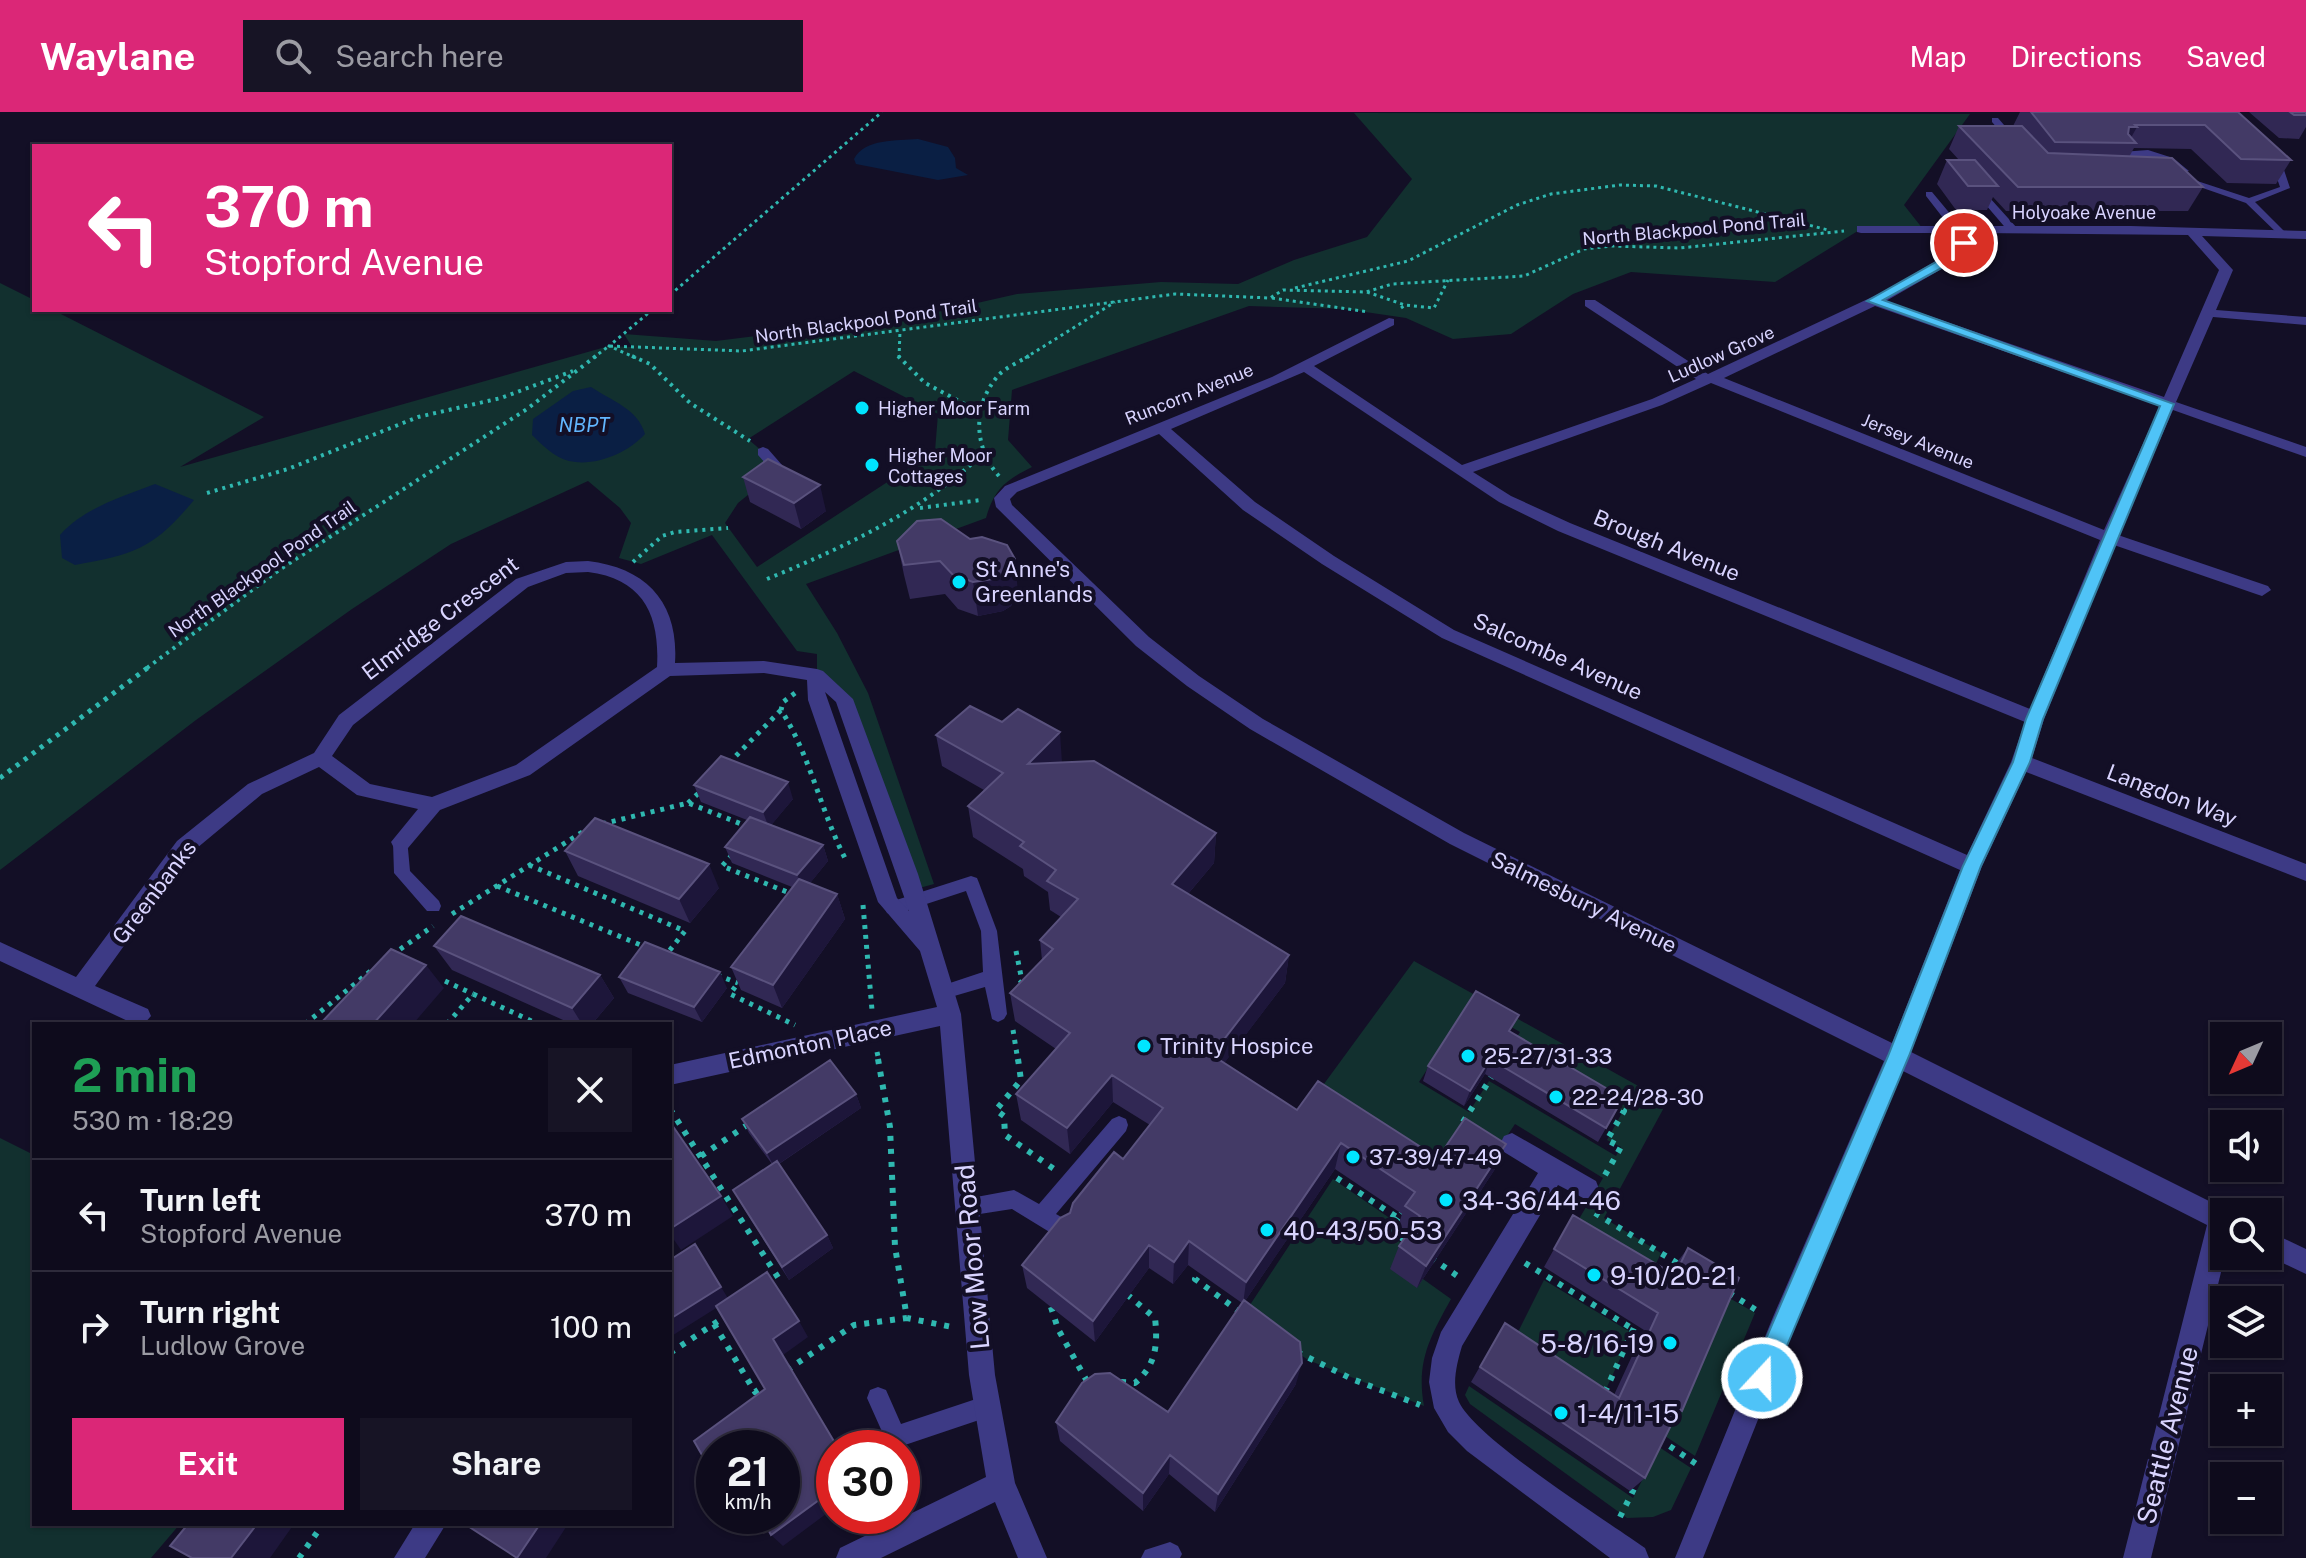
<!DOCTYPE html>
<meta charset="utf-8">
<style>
:root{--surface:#0e0b1c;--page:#171425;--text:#f1f3f6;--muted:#9b9ba3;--line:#2e2b3b;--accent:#db2777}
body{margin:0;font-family:"Public Sans",sans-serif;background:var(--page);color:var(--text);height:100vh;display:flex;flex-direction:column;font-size:30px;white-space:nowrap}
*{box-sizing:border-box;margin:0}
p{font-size:26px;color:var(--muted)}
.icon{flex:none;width:44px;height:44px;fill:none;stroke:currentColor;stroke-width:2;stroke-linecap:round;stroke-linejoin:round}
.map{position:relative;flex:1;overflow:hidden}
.details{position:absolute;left:32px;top:910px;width:640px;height:504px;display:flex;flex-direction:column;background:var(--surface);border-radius:0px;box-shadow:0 2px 6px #0004,0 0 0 2px var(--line)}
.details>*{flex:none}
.banner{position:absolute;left:32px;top:32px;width:640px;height:168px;border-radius:0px;box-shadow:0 2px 6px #0004,0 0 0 2px var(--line);background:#db2777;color:#fff;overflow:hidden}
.needle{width:52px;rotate:226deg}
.buttons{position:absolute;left:2210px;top:910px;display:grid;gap:16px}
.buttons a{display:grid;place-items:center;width:72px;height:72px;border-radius:0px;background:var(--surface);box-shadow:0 2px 6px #0004,0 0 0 2px var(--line);font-size:40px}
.speed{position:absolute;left:696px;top:1318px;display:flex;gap:16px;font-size:40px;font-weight:700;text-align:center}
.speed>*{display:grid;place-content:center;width:104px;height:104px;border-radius:50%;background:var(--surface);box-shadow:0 2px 6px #0004,0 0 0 2px var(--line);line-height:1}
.speed small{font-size:20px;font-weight:400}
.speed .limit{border:12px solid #d22;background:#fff;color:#111}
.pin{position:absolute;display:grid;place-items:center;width:68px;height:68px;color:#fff;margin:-34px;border:4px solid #fff;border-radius:50%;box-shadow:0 2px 8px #0007}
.me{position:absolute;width:88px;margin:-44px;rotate:21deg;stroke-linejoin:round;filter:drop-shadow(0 0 6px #0008)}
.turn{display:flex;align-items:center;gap:28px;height:168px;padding:0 40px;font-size:36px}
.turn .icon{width:104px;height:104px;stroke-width:2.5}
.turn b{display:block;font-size:56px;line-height:68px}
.round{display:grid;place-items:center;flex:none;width:84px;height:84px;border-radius:0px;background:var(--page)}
.overview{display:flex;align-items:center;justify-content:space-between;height:136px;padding:0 40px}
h1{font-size:48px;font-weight:700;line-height:60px;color:#1e9e55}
.action{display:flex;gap:16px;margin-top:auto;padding:16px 40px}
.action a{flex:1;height:92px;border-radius:0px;background:var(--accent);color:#fff;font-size:32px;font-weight:700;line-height:92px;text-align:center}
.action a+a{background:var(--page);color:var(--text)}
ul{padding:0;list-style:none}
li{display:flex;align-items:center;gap:24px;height:112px;padding:0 40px;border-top:2px solid var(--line)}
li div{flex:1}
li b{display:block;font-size:30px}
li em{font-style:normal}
header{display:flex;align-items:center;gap:48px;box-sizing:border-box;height:112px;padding:0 40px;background:var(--accent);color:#fff}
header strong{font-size:38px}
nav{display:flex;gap:44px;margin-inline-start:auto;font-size:28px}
.search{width:560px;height:72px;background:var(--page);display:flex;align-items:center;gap:20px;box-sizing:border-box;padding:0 28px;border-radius:0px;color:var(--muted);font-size:30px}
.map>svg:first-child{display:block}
</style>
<header>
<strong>Waylane</strong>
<div class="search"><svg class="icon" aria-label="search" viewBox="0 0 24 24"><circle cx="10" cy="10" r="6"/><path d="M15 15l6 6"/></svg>Search here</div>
<nav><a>Map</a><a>Directions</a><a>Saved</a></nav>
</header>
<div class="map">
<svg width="2306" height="1446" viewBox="0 0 2306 1446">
<rect width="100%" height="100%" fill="#130f26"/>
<path fill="#12302f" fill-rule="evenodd" d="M1354 1 1970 2 1904 93 1923 117H1861L1775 170 1631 160 1573 182 1511 222 1453 227 1406 206 1345 197 1249 194 1012 278 1008 328 1032 355C1006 368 994 377 986 406L806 472 837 521 868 581 934 772 912 778 844 587 817 563V542L797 539 712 423 641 452 619 446 631 411 620 396 588 369 451 432 352 497 196 608 0 758V171L34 188V198H53L264 305 180 355 609 234 632 235 624 222 716 229 924 203 1017 182 1161 170 1238 172 1294 148 1367 125 1412 67ZM854 259 938 302 935 339 757 455 725 411 738 391 770 365 763 340 748 327Z
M1414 849 1667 990 1604 1106 1661 1141 1649 1167 1572 1119 1603 1066 1515 1012 1497 1039 1426 1066 1310 991ZM1470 891 1520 920 1512 933 1623 999 1607 1028 1621 1035 1616 1044 1489 969 1469 1000 1419 970Z
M0 1026 34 1043V1412H180L151 1446H0Z
M1333 1067 1391 1107 1383 1119 1406 1134 1423 1167 1451 1187C1430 1225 1416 1250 1424 1294L1308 1248 1244 1202Z
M1544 1168 1632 1221 1601 1288 1513 1230Z
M1726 1184 1755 1201 1695 1344 1665 1324Z
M1469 1274 1633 1386 1659 1335 1691 1356 1671 1398 1653 1405 1627 1406 1470 1292 1465 1283Z"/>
<path fill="#0a1f44" d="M918 27 948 35 955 46 956 56 968 63 938 68 856 52 854 47C865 26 897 29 918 27Z
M591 275C612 289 638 297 645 322 628 341 595 355 569 349 554 345 542 333 532 323L533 307 573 279Z
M155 372 194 388C154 436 136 442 75 453L62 446 60 423C84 396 121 385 155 372Z"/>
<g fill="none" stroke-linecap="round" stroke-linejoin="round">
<path stroke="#2fb8b0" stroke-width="3" stroke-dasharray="3 4" stroke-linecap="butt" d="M1295 176 1408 149 1517 93 1551 82 1620 73 1656 74 1828 118
M1367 180 1405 193
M670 183 882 0
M1272 186 1369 200
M1401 196 1405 193 1434 196 1448 168
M593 246 609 234 742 239 1175 182 1270 186 1283 178 1366 180 1392 172 1524 164 1584 137 1612 134 1680 136 1844 119
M636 246 609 234 652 198
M899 246 900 219
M1025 246 1115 190"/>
<path stroke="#2fb8b0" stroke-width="4" stroke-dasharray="3 5" stroke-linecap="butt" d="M632 244 650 252 690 291 750 329
M898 244 925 271 980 300
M999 364C974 336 972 295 997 265 1004 256 1019 250 1029 244
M207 381 288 357 418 305 501 286 573 259
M920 396 981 388
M633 450 662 424 675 420 728 416
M767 467C847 434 920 400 984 341
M147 556 279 458 527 297 596 244"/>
<path stroke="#2fb8b0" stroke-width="5" stroke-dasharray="4 6" stroke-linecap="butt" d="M795 581 783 590 781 598C811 645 821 701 847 750
M729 651 781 598
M0 666 150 554
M688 691 702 678
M602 712 688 691 749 715
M732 743 722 754 792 782
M529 753 685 819 666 843
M497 774 648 836
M863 793 872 898
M452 802 592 714
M1016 839 1022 869 1017 874
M392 843 433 814
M717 863 738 871
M741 867 730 882 795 913
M445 869 473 882
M305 912 372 858
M447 912 473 882 538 912
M1013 918 1018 949
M877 940 879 949"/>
<path stroke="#2fb8b0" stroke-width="6" stroke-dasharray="5 8" stroke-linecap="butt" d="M878 947 890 1015 895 1135 907 1206 952 1215
M1018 947 1021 968 996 998 1004 1004 1005 1023 1054 1057
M670 997 779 1167 770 1173
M1463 1010 1494 961
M701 1044 750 1011
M1326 1059 1398 1106 1405 1097
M1605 1063 1621 1035 1607 1028 1624 999 1613 993
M1595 1101 1682 1154
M1398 1106 1390 1118 1406 1129
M1431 1146 1459 1165
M1525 1151 1633 1217
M1202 1155 1195 1167 1240 1200
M1729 1181 1761 1201
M1051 1195 1058 1217 1088 1271
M714 1212 755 1280 769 1271
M1297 1240 1352 1267 1420 1293
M670 1241 726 1204
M787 1258 854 1213 907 1206
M1121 1270 1135 1271C1156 1253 1158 1233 1155 1206L1129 1184
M1605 1280 1637 1209
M1659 1327 1701 1355
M1620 1405 1637 1371
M299 1446 323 1412"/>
<path fill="#3d3a85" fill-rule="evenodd" d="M1992 6H1998L2017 28V32H2011L1992 10Z
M2148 38 2173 46 2189 59 2181 61C2164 47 2150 43 2128 45L2133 51 2128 54 2116 43 2121 40Z
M2275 43 2280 46 2290 76 2255 90 2284 119 2285 121 2280 124 2246 91 2174 66 2182 64 2249 86 2280 75 2270 46Z
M1974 75H1980L2017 116V120H2009L1974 79Z
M1926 80H1932L1962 116V120H1954L1926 84Z
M401 724 407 726 410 759 439 789 441 794 439 799H427L394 761 393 730 395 726Z
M971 764 977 766 979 771 997 819 1007 902 1004 907 998 910 992 907 985 875 944 887 938 885 935 880 938 875 983 860 981 819 966 779 893 803 887 801 885 796 887 791Z
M1119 1004 1126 1007 1128 1013 1126 1019 1056 1102 1070 1110 1073 1117 1070 1124 1063 1127 1056 1124 1012 1097 967 1104 960 1102 957 1095 960 1088 1014 1078 1039 1092 1112 1007Z
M878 1275 886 1278 901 1312 988 1283 996 1286 999 1294 996 1302 988 1305 896 1336 888 1333 867 1286 870 1278Z
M1170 1430 1178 1434 1182 1442 1180 1446H1141L1145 1438Z"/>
<path fill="#3d3a85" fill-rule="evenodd" d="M1857 114H2131L2306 119V127L2202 124 2233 158 2216 198 2306 205V213L2213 205 2176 290 2306 335V345L2173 298 2118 423 2268 474 2271 478 2262 484 2256 482 2114 433 2044 607 2032 646 2306 752V769L2026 660 1982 754 1911 940 2231 1100H2224L2225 1144 2151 1446H2123L2207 1113 1903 959 1794 1217 1703 1446H1675L1773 1205 1884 949 1450 732 1250 617 1187 574 1136 534 996 395 994 386 1005 374 1272 265 1389 206 1394 207V213L1314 254 1462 353 1652 287 1696 267 1585 194V188H1595L1708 262 1889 177 1949 141 1965 121H1861L1857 120ZM1978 121 2188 123 2219 158 2164 285 1886 189 1959 147ZM1875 194 2160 294 2104 418 1724 266ZM1304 260 1499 390 1558 419 2025 610 2011 650 1967 743 1454 518 1334 444 1255 390 1171 317ZM1711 271 2100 428 2030 597 1570 411 1511 384 1473 360 1662 293ZM1159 322 1243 398 1322 452 1442 526 1960 758 1892 931 1464 721 1263 607 1199 564 1149 525 1012 393 1010 387 1017 380Z
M763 335 768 337 782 353V359H772L758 343V337Z
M588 449C647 456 679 491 675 551L764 549 817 557 823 559 853 587 918 762 961 902 995 1263 1015 1371 1047 1446H1018L995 1390 881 1446H836L840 1436 986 1365 969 1263 940 914 670 973V953L937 895 920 839 878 790 808 588 807 568 764 561 670 564 530 663 440 698 408 736H394L391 730 418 697 357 683 319 655 262 682 191 741 95 874 148 897 151 904 144 912 132 911 0 849V830L76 865 177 729 248 672 314 641 339 603 516 467 566 450ZM588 460C644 467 660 504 657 555L516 653 432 685 370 672 332 644 353 613 528 475 566 461ZM825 580 836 590 909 799 897 786Z
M1512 1021 1596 1069 1599 1077 1596 1085 1587 1088 1558 1073 1462 1234C1457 1251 1451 1273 1459 1290 1476 1327 1607 1409 1645 1436L1649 1446H1610L1467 1339 1448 1320 1434 1296 1429 1270 1432 1246 1441 1220 1538 1061 1504 1040 1500 1032 1504 1024Z
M2268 1119 2306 1137V1162L2268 1144Z
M415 1412H446L425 1446H394Z"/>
</g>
<path fill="#312854" d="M2020 0H2238L2291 48 2276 72 2227 71 2191 37 2134 36 2129 45 2203 75 2188 99H2006L1993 85 1987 98H1956L1937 72 1947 48H1959L1949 37 1959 14H2013Z
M2249 0H2306V15L2299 27 2279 26Z
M743 365 826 399 801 417 750 390Z
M897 429 1018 481 1011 494 1003 499 978 504 958 497 945 482 910 487 904 463Z
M1002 610 1062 650 1216 721 1214 751 1188 782 1289 843 1285 871 1224 951 1297 998 1438 1046 1495 1057 1417 1176 1390 1157 1399 1134 1406 1124 1397 1118 1402 1102 1335 1057 1245 1189 1296 1272 1215 1400 1169 1362 1143 1399 1060 1329 1056 1310 1168 1300 1242 1191 1188 1153 1173 1172 1149 1156 1095 1230 1027 1176 1022 1153 1070 1101 1123 1047 1150 1013 1113 990 1070 1042 1021 1008 1016 982 1056 937 1015 909 1010 881 1042 848 1040 828 1061 805 1050 798 1048 780 1024 764 1023 757 973 725 968 694 984 678 942 654 936 623Z
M694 673 793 687 771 713 823 733 828 749 810 771 837 782 845 807 782 896 741 878 731 855 792 775 732 751 725 735 747 708 701 690Z
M565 739 719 776 690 811 578 764Z
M434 834 600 863 614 886 592 912H572L452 858Z
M619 865 727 876 702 910 628 881Z
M1511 920 1623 986 1598 1030 1485 962 1464 994 1423 969 1428 954Z
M856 982 861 996 779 1052 827 1123 833 1136 789 1168 741 1092 772 1052 749 1021 742 1007Z
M1573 1103 1670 1160 1674 1154 1688 1136 1682 1299 1674 1307 1645 1366 1630 1379 1471 1270 1505 1211 1614 1283 1644 1218 1544 1155Z"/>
<path fill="#1d163a" d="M2129 15H2137L2128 31Z
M820 373 826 399 801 417 794 391Z
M1015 447 1018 481 1011 494 1003 499 978 504 973 470Z
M1060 620 1062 651 1028 652Z
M788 670 793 687 769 716 763 700Z
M1216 721 1214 751 1171 802 1172 772Z
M823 733 828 749 803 780 797 763Z
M709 752 719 776 690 811 679 787Z
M837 782 845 807 782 896 773 873Z
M1289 843 1285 871 1210 970 1212 943Z
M426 853 444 876 413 912H373Z
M720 860 727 876 702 910 694 895Z
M600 863 614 886 592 912H582L572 896Z
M1490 947 1485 962 1464 994 1470 979Z
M1112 963 1113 990 1070 1042 1067 1016Z
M856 982 861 996 774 1055 767 1041Z
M1341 1031 1335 1057 1243 1192 1246 1170Z
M1506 1032 1495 1057 1417 1176 1426 1154Z
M721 1084 733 1104 681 1138 670 1122V1117Z
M827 1123 833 1136 789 1168 782 1155Z
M1189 1129 1188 1153 1173 1172 1174 1150Z
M695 1132 729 1188 670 1225V1207Z
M1149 1133V1156L1095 1230 1093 1209Z
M799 1209 808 1225 783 1243 839 1336 773 1227Z
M1302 1251 1296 1272 1215 1400 1218 1382Z
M1170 1343 1169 1362 1143 1399V1381Z
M834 1377V1396L783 1434 771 1423Z
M257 1412H294L270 1446H231Z
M540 1412H568L546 1446H517Z"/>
<path fill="#433a66" stroke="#5a527e" stroke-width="2" d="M2031 0H2238L2291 48 2241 47 2205 13H2135L2137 15H2129L2128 22 2136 31 2055 30Z
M2290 0H2306V3H2294Z
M1959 14H2022L2048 41 2172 46 2203 75H2018Z
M1947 48H1975L1998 74H1968Z
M768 347 820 373 794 391 743 365Z
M941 407 970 427 982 425 1007 433 1015 447 1008 460 999 466 973 470 953 463 940 449 904 453 897 429 917 409Z
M970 594 1002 610 1018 597 1060 620 1028 652 1094 649 1216 721 1172 772 1289 843 1212 943 1297 998 1318 969 1438 1046 1465 1006 1506 1032 1426 1154 1399 1134 1420 1104 1405 1094 1415 1080 1341 1031 1246 1170 1189 1129 1174 1150 1149 1133 1093 1209 1022 1153 1060 1106 1070 1101 1073 1091 1114 1040 1123 1047 1163 996 1112 963 1067 1016 1016 982 1070 921 1010 881 1053 837 1040 828 1078 787 1047 769 1056 758 1020 734 1024 730 968 694 1003 661 936 623Z
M721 644 788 670 763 700 694 673Z
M750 705 823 733 797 763 725 735Z
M595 706 709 752 679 787 565 739Z
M799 767 837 782 773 873 731 855Z
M461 804 600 863 572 896 434 834Z
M645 830 720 860 694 895 619 865Z
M391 837 426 853 373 912H320Z
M1476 879 1519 903 1509 919 1623 986 1606 1016 1490 947 1470 979 1428 954Z
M830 948 856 982 767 1041 742 1007Z
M670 1010 721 1084 670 1117Z
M777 1049 827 1123 782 1155 733 1078Z
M1573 1103 1675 1163 1688 1136 1739 1166 1682 1299 1679 1297 1645 1366 1480 1255 1505 1211 1619 1286 1658 1201 1554 1137Z
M695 1132 721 1175 670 1207V1148Z
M767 1160 799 1209 773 1227 838 1336H834V1377L771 1423 761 1404H782V1336H714V1364L694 1329 765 1277 716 1194Z
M1244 1188 1300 1230 1302 1251 1218 1382 1170 1343 1143 1381 1056 1310 1082 1271 1095 1262 1110 1261 1168 1300Z
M188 1412H257L231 1446H192L170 1434Z
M470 1412H540L517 1446 468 1414Z"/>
<path fill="#4fc3f7" stroke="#337fa1" stroke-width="2" d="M1960 129 1970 131 1958 147 1883 188 2174 292 2043 607 2030 650 1981 754 1909 944 1770 1274 1762 1278 1753 1274 1749 1266 1888 944 1963 754 2013 650 2026 607 2160 294 1867 189 1950 142Z"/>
<g fill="#00e5ff" stroke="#130f26" stroke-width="3">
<circle cx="862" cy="296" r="8"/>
<circle cx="872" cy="353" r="8"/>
<circle cx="959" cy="470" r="8"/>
<circle cx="1144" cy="934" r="8"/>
<circle cx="1468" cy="944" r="8"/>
<circle cx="1556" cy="985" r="8"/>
<circle cx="1353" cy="1045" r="8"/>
<circle cx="1446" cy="1088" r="8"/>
<circle cx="1267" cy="1118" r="8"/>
<circle cx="1594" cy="1163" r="8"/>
<circle cx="1670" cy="1231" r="8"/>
<circle cx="1561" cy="1301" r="8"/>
</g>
<g text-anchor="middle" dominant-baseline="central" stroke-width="8" stroke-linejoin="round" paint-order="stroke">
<g font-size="18" fill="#d9d4ff" stroke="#130f26">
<text x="2084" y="100">Holyoake Avenue</text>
<text transform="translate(1694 117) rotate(-5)">North Blackpool Pond Trail</text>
<text transform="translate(866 209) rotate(-8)">North Blackpool Pond Trail</text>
<text transform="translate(1721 242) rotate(-24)">Ludlow Grove</text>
<text transform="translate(1189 282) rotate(-22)">Runcorn Avenue</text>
<text transform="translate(1918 329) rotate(22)">Jersey Avenue</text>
<text transform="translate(262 457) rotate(-35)">North Blackpool Pond Trail</text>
</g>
<g font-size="18" fill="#d9d4ff" stroke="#130f26" text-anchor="start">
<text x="878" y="296">Higher Moor Farm</text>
<text x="888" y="343">Higher Moor<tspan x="888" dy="21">Cottages</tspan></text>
</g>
<g font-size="20" font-style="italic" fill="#62b6ff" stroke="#130f26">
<text x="584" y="313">NBPT</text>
</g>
<g font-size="22" fill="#d9d4ff" stroke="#130f26">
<text transform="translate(1667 433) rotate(22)">Brough Avenue</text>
<text transform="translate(440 506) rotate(-37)">Elmridge Crescent</text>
<text transform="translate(1558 544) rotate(24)">Salcombe Avenue</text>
<text transform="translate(2172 683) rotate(21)">Langdon Way</text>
<text transform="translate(154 780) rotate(-53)">Greenbanks</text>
<text transform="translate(1584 790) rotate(26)">Salmesbury Avenue</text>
<text transform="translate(810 932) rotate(-12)">Edmonton Place</text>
</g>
<g font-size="22" fill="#d9d4ff" stroke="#130f26" text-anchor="start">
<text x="975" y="457">St Anne's<tspan x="975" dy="25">Greenlands</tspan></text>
<text x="1160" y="934">Trinity Hospice</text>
<text x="1484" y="944">25-27/31-33</text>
<text x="1572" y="985">22-24/28-30</text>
<text x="1369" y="1045">37-39/47-49</text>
</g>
<g font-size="26" fill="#d9d4ff" stroke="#130f26" text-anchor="start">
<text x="1462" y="1088">34-36/44-46</text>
<text x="1283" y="1118">40-43/50-53</text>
<text x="1610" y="1163">9-10/20-21</text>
<text x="1654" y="1231" text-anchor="end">5-8/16-19</text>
<text x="1577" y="1301">1-4/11-15</text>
</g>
<g font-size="26" fill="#d9d4ff" stroke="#130f26">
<text transform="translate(972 1145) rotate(-95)">Low Moor Road</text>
<text transform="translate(2167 1323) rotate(-76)">Seattle Avenue</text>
</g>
</g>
</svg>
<div class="buttons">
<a><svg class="needle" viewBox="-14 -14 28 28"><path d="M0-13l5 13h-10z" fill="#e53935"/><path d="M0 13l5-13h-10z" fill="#9b9ba3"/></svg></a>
<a><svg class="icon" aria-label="sound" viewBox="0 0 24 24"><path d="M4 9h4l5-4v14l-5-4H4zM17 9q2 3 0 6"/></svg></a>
<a><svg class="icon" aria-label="search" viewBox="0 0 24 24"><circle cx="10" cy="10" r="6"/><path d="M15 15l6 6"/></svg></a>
<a><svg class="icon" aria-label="layers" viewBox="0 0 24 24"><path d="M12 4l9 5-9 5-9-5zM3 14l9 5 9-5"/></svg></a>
<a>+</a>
<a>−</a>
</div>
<div class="speed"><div>21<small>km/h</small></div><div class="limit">30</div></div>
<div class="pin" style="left:1964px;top:131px;background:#d93025"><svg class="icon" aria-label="arrive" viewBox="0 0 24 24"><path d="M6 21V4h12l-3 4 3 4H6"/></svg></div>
<svg class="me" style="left:1762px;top:1266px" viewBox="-20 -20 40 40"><circle r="17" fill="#4fc3f7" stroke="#fff" stroke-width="3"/><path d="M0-11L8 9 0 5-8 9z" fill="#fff"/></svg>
<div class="banner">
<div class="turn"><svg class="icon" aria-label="left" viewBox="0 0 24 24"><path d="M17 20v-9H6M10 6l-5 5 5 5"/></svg><div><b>370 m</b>Stopford Avenue</div></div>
</div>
<section class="details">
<div class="overview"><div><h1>2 min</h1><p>530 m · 18:29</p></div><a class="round"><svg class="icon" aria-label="close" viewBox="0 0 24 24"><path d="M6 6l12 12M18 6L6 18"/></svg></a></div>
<ul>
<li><svg class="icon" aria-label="left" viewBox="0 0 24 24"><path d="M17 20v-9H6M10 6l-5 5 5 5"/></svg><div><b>Turn left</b><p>Stopford Avenue</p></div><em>370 m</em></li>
<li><svg class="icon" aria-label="right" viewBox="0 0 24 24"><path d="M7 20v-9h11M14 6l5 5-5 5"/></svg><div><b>Turn right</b><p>Ludlow Grove</p></div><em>100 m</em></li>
</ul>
<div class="action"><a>Exit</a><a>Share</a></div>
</section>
</div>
